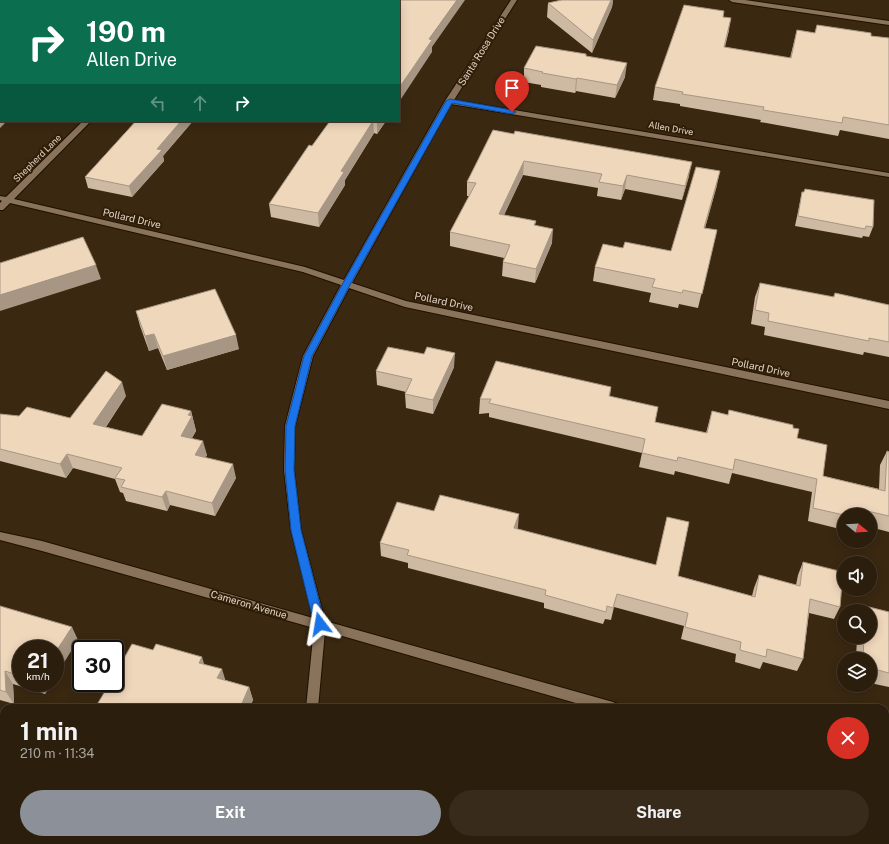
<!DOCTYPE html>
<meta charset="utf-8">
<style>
:root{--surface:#2c1e0d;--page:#382b1b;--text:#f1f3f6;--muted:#a6a29d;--line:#483c2e;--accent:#8c9099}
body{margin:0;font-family:"Public Sans",sans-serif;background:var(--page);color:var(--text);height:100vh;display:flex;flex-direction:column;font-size:15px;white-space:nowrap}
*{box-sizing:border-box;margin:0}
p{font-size:13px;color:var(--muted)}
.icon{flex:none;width:22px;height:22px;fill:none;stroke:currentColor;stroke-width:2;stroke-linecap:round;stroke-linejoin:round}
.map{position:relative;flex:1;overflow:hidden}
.panel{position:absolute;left:0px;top:704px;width:889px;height:140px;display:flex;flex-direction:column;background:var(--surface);border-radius:12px 12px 0 0;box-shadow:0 2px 10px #0003,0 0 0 1px var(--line)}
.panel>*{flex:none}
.banner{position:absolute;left:0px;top:0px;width:400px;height:122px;box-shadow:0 2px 10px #0003,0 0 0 1px var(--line);background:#0b6e4f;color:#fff;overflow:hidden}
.needle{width:26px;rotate:108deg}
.tools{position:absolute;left:837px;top:508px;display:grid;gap:8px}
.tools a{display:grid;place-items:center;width:40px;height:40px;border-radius:50%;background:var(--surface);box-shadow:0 2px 10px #0003,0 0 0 1px var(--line);font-size:20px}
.speed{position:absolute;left:12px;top:640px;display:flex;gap:8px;font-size:20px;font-weight:700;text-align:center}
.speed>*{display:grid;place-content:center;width:52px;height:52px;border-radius:50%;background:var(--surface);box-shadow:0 2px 10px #0003,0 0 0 1px var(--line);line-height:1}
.speed small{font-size:10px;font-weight:400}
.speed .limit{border:2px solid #111;border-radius:6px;background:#fff;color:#111}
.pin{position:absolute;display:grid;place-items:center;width:34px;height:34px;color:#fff;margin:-41px -17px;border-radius:50% 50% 50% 0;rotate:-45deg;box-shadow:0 0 4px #0007}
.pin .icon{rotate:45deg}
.me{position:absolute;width:44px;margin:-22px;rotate:346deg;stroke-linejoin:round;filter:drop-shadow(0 0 3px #0008)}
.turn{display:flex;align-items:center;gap:14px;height:84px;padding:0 20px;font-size:18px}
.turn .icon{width:52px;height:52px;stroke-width:2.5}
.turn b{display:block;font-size:28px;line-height:34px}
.lanes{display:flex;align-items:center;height:38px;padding:0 20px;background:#0003;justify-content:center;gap:20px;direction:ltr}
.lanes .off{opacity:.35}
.round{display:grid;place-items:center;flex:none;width:42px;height:42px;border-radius:21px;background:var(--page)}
.summary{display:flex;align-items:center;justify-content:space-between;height:68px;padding:0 20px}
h1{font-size:24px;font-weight:700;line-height:30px}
.primary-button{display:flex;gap:8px;margin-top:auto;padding:8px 20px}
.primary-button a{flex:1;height:46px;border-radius:24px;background:var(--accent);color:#fff;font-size:16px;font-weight:700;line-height:46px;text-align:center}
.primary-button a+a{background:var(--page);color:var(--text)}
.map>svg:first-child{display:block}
</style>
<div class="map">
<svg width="889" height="844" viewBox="0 0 889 844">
<rect width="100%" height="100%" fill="#3a2811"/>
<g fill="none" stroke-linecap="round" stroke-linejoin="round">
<g stroke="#211000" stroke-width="2">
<path id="minor" d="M203 0H210L203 1Z
M511 0H517L454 100 889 173V177L451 104 352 283 406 301 889 401V409L405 307 349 288 313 356 295 426 294 470 301 530 325 621 613 702 617 704 619 708H593L325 631 318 708H306L314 628 42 551 0 540V532L42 541 313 618 291 530 284 470 285 426 303 356 341 285 303 272 10 203 3 210H0V203L2 201 0 200V196L6 197 83 121H91L14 199 305 267 344 280 445 101Z
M729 0H745L889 21V25L732 2Z
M885 780 889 781V793L885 792Z
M281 840H295L294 844H280Z"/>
</g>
<use href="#minor" fill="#89735a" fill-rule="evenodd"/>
</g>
<path fill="#ceb9a2" d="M562 0H613L612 7 592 53 547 17 548 3Z
M723 17 729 30 725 47 790 58 797 30 815 33 817 25 871 36 889 38V139L840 130 838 136 760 122 761 120 680 106V104L653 100 655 87Z
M1 55V65L0 62V56Z
M586 56 625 77 615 98 576 91 575 93 541 87V85L524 82V68Z
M136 121H193L163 156 164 161 132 197 88 188 85 177Z
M330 121H386L377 134 374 133 345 180V185L319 227 271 217 269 204Z
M493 130 689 176 682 200 625 189 621 200 597 196 598 188 523 175 504 215 536 221 535 225 552 243 535 283 502 276 503 262 504 258 450 246V232L469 196H467V182Z
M717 185 705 228 717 230 698 308 679 304 678 308 649 302 651 293 593 281 595 267 671 251Z
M805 189 873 227 869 237 863 236 862 238 795 226 800 202 802 192H804Z
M760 283 833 297 835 293 889 305V357L864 352 863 355 764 335 765 327 751 324 755 297Z
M136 311 239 349 167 370 158 348 149 351 140 326Z
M454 367 433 414 406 408 405 394 406 392 377 385 376 371Z
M611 387 610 396 655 422 706 433 712 411 728 415 729 410 793 428 797 438 823 476 879 489 880 465 887 451 889 452V532L870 527V515H844V530L808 521 812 492 732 473 729 484 675 471 674 475 639 467 642 453 489 417V413L479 414 480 399Z
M126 396 106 427 142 436 191 411 196 431 192 438 207 455 205 458 236 478 215 516 170 505 167 511 126 501 123 493 120 492 115 479 73 468 66 478 0 461V414L19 416 70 418Z
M434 511 518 527 517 529 656 565 667 517 678 576 752 596 754 588 759 575 796 585 798 575 803 562 840 607 834 619 809 613 803 659 797 671 763 662 760 669 735 662 736 654 681 639 684 626 614 607 611 620 605 619 603 624 544 608V603L408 568V563L381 556 380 543Z
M0 606 78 640 21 649V683H52L45 694 13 684 14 704 0 700Z
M865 606 889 612V687L870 683V659H856L857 637H870V611H862Z
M153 650 204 665 225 680 249 687 253 700 249 708H101L98 703Z
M445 840H453L452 842Z
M508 840H747L760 844H520Z"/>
<path fill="#a79684" d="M134 0H146L145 1H133Z
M283 0H294L293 1H282Z
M457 0H465L432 47V52L399 102V88L429 39Z
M611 0H613L612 7 592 53 593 40Z
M731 18 729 30 721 59 724 47Z
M627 63 625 77 615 98 617 85Z
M577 78 576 91 575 93 576 79Z
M1 114V121H7L0 128V115Z
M181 121H193L163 156 164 161 132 197 129 186 157 149Z
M373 121 374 133 345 180V185L319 227 318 213 341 171Z
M377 121H386L377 134Z
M524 161 523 175 498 228 499 214Z
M692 162 689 176 682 200 685 186Z
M720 171 717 185 701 242 704 228Z
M627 175 625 189 621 200 623 186Z
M553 229 552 243 535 283 536 269Z
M96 265 101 279 0 311V295Z
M154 334 158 348 149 351 145 336Z
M236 335 239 349 167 370 163 356Z
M455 353 454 367 433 414V400Z
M122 382 126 396 98 438 93 424Z
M191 411 196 431 185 450 181 436 188 415Z
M203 441 207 455 199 469 195 455Z
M67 454 73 468 66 478 60 464Z
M233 464 236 478 215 516 212 503Z
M166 491 170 505 167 511 162 497Z
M519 514 518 527 512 541 514 528Z
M72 627 78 640 55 677V653Z
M202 657 206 670 199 663Z
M222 669 226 682 217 678Z
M5 671 13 684 14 704 6 692Z
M39 683H52L45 694Z
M249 687 253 700 249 708H240Z"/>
<path fill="#efd7bc" stroke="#a79684" d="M83 0H134L133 1H135H82Z
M251 0H283L282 1H250Z
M398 0H457L429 39 432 40 399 88V1H397Z
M562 0H611L593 40 548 3Z
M684 5 724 11 723 17 731 18 724 47 791 58 797 30 815 33 817 25 871 33V36L889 38V125L843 117 842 123 763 110 764 107 682 94 683 92 655 87Z
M536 46 586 54V56L627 63 617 85 577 78 576 79 542 73 543 72 524 68Z
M1 82V114L0 115V83Z
M136 121H181L157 149 162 150 129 186 85 177Z
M330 121H373L341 171 344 172 318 213 269 204 309 145 312 146Z
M493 130 514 134 515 131 692 162 685 186 627 175 623 186 599 182 602 174 524 161 499 214 536 221 534 225 553 229 536 269 503 262 510 245 450 232 476 183 467 182Z
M696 167 720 171 704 228 717 230 702 294 683 290 682 293 652 287 655 279 595 267 603 244 623 248 625 242 671 251Z
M805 189 874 200 873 227 866 226 865 229 798 216 802 192H804Z
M83 237 96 265 0 295V263Z
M760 283 834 297 835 293 889 305V342L869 338V341L768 321 769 313 755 310Z
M215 289 236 335 163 356 154 334 145 336 136 311Z
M388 347 424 354 427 347 455 353 433 400 405 394 412 379 376 371Z
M496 361 611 387 609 396 658 407 655 422 707 433 712 411 728 415 729 410 793 425V428L799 429 797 438 827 445 823 476 885 491 887 451 889 452V516L863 510V515H844L813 508 817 479 735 459 733 470 678 457 677 461 642 453 645 439 489 403 491 399H480Z
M106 371 122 382 93 424 142 436 162 404 191 411 188 415 192 416 181 436 203 441 195 455 233 464 212 503 166 491 162 497 121 487 125 480 115 478 122 468 67 454 60 464 0 449V414L19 416 27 407 70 418Z
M440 495 519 514 514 528 656 565 667 517 689 522 678 576 755 597 759 575 800 586 803 562 843 572 840 607 810 599 803 659 767 649 766 657 740 650 741 642 685 627 688 613 617 594 613 608 607 606 606 612 545 595 546 590 407 555 409 550 380 543 397 502 434 511Z
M0 606 72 627 55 653V649H21V676L5 671 6 692 0 690Z
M865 606 889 612V673L870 668V659H863L864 637H870V611H865Z
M132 644 153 650 156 644 202 657 199 663 222 669 217 678 249 687 240 708H114L98 703 110 683H115V674Z
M543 840H747L760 844H556Z"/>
<path fill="#1a73e8" stroke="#114b97" d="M450 99 512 110 516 112 512 114 452 103 351 283 312 356 295 426 294 470 301 530 325 624 324 627 320 628 316 627 314 624 291 530 285 470 286 426 304 356 343 283 446 101Z"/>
<g text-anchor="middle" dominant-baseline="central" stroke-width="4" stroke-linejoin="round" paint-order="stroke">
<g font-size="9" fill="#e1d5c8" stroke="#301e07">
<text transform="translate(671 128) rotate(10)">Allen Drive</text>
<text transform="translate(37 158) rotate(-45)">Shepherd Lane</text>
</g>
<g font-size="10" fill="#e1d5c8" stroke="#301e07">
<text transform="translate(481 51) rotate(-58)">Santa Rosa Drive</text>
<text transform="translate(132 218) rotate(13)">Pollard Drive</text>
<text transform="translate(444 301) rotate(12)">Pollard Drive</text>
<text transform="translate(761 367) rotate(12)">Pollard Drive</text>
<text transform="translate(249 604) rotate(16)">Cameron Avenue</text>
</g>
</g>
</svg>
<div class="tools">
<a><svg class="needle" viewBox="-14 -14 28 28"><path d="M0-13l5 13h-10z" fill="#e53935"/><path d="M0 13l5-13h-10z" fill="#a6a29d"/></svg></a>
<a><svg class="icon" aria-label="sound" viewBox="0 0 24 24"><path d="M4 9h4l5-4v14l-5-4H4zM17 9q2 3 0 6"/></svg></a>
<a><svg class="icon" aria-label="search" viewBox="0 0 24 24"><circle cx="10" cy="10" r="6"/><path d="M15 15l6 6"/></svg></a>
<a><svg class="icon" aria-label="layers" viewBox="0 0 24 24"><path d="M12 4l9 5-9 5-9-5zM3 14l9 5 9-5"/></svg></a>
</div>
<div class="speed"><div>21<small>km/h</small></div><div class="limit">30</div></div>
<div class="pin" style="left:512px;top:112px;background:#d93025"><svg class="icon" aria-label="arrive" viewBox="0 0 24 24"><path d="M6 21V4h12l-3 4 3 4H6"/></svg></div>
<svg class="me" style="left:320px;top:624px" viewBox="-20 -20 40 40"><path d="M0-17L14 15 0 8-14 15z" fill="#1a73e8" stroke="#fff" stroke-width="4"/></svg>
<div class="banner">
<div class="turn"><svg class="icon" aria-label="right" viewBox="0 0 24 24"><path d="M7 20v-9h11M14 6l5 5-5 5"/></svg><div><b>190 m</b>Allen Drive</div></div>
<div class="lanes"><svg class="icon off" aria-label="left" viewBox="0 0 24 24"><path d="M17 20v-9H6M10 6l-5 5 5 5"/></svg><svg class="icon off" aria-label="ahead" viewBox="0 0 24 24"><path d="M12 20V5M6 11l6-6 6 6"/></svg><svg class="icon" aria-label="right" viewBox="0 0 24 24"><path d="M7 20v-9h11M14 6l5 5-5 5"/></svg></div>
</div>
<section class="panel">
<div class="summary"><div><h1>1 min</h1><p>210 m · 11:34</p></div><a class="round" style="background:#d93025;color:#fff"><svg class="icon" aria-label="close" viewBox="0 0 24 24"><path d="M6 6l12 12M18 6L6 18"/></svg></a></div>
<div class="primary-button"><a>Exit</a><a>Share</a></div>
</section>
</div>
